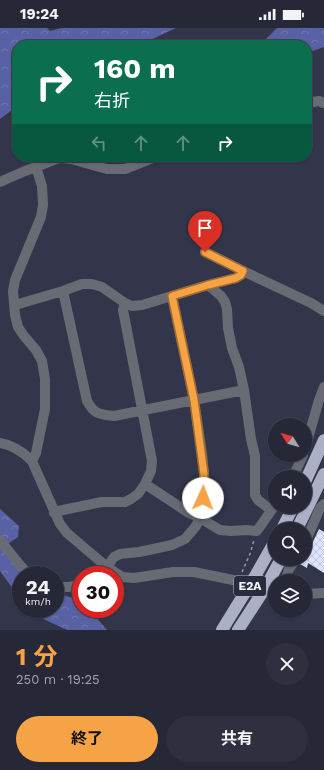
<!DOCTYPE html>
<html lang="ja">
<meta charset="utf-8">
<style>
:root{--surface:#262838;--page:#2e3040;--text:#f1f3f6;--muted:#a4a6ae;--line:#424453;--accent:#f5a345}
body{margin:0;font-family:"Work Sans","Noto Sans JP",sans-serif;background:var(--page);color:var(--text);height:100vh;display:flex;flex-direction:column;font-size:15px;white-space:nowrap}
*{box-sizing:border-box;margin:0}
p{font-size:13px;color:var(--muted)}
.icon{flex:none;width:22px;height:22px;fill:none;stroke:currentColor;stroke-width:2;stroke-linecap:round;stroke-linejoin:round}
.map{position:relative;height:602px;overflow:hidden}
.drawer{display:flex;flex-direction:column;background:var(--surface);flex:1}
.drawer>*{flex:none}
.hud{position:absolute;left:12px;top:12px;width:300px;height:122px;border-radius:16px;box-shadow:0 1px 3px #0004,0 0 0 1px var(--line);background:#0b6e4f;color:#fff;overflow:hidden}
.needle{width:26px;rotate:307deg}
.fabs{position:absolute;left:268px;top:390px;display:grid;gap:8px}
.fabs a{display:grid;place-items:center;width:44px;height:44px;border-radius:50%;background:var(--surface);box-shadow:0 1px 3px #0004,0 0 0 1px var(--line);font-size:20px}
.speed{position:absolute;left:12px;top:538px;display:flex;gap:8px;font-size:20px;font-weight:700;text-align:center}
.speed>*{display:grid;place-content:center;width:52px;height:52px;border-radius:50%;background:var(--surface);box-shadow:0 1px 3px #0004,0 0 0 1px var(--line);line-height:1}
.speed small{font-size:10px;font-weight:400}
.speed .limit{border:6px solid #d22;background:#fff;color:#111}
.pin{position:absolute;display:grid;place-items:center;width:34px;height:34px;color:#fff;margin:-41px -17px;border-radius:50% 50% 50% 0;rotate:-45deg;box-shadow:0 0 4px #0007}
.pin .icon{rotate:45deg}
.me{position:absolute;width:44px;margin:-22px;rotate:2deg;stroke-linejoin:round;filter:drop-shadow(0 0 3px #0008)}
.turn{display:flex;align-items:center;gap:14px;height:84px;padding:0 16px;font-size:18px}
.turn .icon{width:52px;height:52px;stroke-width:2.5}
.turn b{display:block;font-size:28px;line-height:34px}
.lanes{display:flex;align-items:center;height:38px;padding:0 16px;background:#0003;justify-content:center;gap:20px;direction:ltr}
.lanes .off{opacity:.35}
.round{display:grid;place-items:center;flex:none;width:42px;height:42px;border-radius:21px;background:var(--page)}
.headline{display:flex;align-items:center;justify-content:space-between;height:68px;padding:0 16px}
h1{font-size:24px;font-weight:700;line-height:30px;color:var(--accent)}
.primary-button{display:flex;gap:8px;margin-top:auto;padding:8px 16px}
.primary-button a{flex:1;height:46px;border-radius:24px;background:var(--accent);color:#111;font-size:16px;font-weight:700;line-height:46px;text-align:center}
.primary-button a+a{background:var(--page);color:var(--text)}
.status{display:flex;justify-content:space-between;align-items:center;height:28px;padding:0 20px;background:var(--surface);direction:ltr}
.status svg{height:11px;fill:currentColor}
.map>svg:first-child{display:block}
</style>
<div class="status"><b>19:24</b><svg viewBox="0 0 49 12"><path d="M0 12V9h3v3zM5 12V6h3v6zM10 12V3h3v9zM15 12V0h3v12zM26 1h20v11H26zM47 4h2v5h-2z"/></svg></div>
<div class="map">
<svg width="324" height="602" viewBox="0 0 324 602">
<defs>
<pattern id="forest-crowns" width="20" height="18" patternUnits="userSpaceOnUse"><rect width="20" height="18" fill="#5861a3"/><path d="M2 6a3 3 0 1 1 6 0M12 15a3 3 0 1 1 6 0" fill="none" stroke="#7078b1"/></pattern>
<pattern id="building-cross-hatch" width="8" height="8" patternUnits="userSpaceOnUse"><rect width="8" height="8" fill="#dfe4fd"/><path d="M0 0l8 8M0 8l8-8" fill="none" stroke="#c1c5da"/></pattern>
</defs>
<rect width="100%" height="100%" fill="#33364a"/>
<path fill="url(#forest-crowns)" d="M0 0H47L50 3 62 0H176L146 14H120L110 17H17V58L15 61 12 82 0 91Z
M277 0H324V19L307 25V17H260Z
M0 481 19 498 18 509 9 515 7 525 24 547H21V572L0 543Z
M55 564 81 573V581H89L107 602H67L35 587 29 581H55Z"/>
<path fill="url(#building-cross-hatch)" d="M319 501 324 504V545L308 535 307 540 300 536 302 531H305V525L311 518Z"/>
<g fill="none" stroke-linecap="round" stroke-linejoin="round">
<path stroke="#9598a7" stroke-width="1.5" stroke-dasharray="3 3" stroke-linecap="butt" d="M242 544 250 526 254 512"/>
<path stroke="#696b74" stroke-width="10" d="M307 75 319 73 324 75
M0 154 25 143 59 130 71 131 107 141H125L155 129
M205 224 243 243 311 275 324 283
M208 257 221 268 225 274 227 281 228 300 232 320 239 339 244 362 251 411 255 428V467L258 472 271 482
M63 263 87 373C95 387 99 386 114 388L244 362
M15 277 63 263 82 256H92L102 259 125 275 132 278 142 277 208 257 236 250 241 247 243 243
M0 415C13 417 23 424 32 433L60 496 67 505 107 539 122 549 134 550 173 544H194L243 554
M305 421 319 372 324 359
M32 433 36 425 45 381V351L42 333 36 322 24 308 18 299 15 287 13 263 15 252 41 189 43 177 42 158 36 139
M293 449 303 427
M145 456 189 485 200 490 220 502 231 503 246 502 257 503 275 477
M54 485 58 483 102 474H125L131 471 138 466 145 456 151 443 152 433 123 282 125 275
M0 512 20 537 29 547
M305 515 320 480 324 476
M98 547 107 539 114 529 120 526 139 524 172 517 185 511 196 498 200 490 203 482 204 445 202 426 194 372 172 268
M285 553 289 541 296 531
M55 559H69L81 556
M274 563H275
M305 566 324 565"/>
<path stroke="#abb0c7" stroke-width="12" d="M305 454 324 412
M282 501 293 479
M297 501 324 446
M222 602 254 550 275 513
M238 602 264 562 281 531"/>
</g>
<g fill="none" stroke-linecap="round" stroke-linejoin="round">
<g stroke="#9f6a2d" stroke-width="10">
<path id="route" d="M203 470 204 446 194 372 172 268 208 257 236 250 241 247 243 243 205 224"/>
</g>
<use href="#route" stroke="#f5a345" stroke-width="7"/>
</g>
<g text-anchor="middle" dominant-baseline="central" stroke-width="4" stroke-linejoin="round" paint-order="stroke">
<rect fill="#292c3f" stroke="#b4b7c4" stroke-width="1" x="234" y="548" width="32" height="20" rx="3"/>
<g font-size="12" font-weight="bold" fill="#f0f3fd">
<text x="250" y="558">E2A</text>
</g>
</g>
</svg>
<div class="fabs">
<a><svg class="needle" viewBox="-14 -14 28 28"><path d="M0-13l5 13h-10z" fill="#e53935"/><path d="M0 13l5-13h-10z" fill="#a4a6ae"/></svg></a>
<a><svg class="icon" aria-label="sound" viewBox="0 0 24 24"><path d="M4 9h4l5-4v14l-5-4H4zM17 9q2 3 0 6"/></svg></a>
<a><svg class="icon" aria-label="search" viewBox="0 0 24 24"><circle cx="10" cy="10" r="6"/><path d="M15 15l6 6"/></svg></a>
<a><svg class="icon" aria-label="layers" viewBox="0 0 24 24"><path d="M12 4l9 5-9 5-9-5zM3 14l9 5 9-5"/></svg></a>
</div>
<div class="speed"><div>24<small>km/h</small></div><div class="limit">30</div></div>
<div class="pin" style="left:205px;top:224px;background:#d93025"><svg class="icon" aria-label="arrive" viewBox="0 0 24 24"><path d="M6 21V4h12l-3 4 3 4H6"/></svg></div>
<svg class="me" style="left:203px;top:470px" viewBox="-20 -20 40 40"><circle r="19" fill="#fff"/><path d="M0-13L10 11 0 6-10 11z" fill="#f5a345"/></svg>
<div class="hud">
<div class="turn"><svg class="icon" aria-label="right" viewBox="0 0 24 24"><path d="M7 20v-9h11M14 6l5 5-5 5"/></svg><div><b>160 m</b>右折</div></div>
<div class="lanes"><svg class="icon off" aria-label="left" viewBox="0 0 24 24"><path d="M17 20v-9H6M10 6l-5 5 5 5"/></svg><svg class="icon off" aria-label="ahead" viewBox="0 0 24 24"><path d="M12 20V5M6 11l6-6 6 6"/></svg><svg class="icon off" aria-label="ahead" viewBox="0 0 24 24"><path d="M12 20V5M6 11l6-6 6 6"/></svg><svg class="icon" aria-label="right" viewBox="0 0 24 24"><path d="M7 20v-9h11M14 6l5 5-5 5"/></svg></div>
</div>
</div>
<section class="drawer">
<div class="headline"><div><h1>1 分</h1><p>250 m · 19:25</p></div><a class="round"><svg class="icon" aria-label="close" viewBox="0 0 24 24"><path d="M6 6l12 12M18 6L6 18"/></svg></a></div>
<div class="primary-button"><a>終了</a><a>共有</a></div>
</section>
